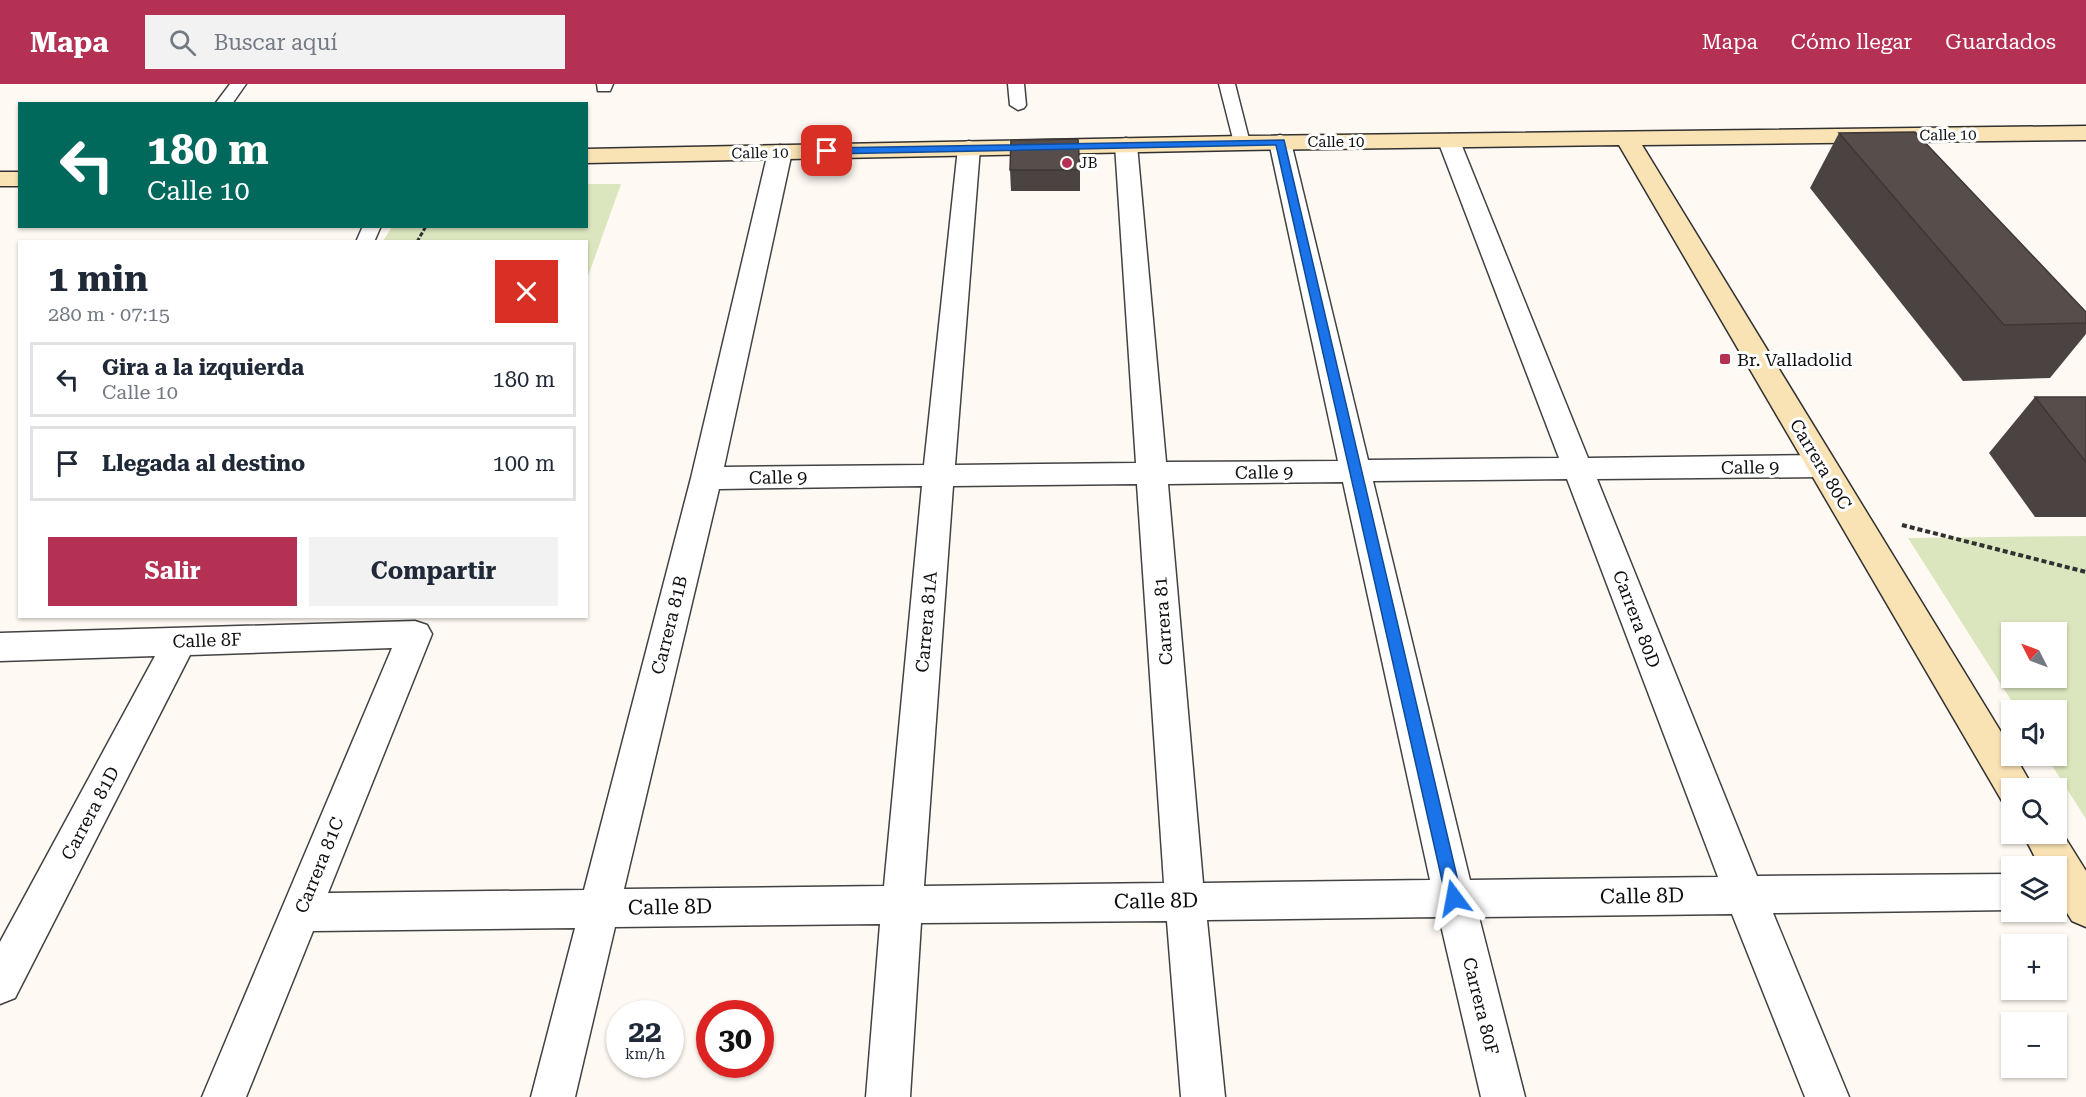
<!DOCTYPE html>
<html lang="es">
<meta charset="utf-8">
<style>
:root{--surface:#fff;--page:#f2f2f3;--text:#1f2937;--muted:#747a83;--line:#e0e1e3;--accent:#b53153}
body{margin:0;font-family:"Roboto Serif",serif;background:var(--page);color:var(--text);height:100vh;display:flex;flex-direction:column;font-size:22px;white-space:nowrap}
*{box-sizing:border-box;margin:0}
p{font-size:20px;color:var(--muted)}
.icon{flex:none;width:33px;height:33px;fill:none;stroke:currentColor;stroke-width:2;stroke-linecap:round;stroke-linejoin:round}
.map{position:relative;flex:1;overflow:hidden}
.details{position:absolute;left:18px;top:156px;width:570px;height:378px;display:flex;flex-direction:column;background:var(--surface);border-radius:0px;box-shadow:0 2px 4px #0004}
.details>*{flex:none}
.banner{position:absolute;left:18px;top:18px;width:570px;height:126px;border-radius:0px;box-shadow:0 2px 4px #0004;background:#00695c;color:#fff;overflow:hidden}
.needle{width:39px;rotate:312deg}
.controls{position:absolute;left:2001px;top:538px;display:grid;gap:12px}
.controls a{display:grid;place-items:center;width:66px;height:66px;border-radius:0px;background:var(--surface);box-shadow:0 2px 4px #0004;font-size:30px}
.speed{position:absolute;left:606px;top:916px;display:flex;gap:12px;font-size:30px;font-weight:700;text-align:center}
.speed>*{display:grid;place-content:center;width:78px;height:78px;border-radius:50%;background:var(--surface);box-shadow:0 2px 4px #0004;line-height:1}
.speed small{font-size:15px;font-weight:400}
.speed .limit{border:9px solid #d22;background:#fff;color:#111}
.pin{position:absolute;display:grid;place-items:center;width:51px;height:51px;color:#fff;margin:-26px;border-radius:12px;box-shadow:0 3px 9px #0006}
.me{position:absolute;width:66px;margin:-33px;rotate:347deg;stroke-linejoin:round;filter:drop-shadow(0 0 4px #0008)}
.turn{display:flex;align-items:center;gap:21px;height:126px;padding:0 30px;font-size:27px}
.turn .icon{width:78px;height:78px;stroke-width:2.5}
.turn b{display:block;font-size:42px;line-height:51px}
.round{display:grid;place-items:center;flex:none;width:63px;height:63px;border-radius:0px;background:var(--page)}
.summary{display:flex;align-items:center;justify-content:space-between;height:102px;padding:0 30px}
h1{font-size:36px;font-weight:700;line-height:45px}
.button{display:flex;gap:12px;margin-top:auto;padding:12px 30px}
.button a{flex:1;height:69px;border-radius:0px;background:var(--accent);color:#fff;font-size:24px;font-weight:700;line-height:69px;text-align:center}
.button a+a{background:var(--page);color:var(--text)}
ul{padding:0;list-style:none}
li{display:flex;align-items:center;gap:18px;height:75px;margin:0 12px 9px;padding:0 18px;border:3px solid var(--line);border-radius:0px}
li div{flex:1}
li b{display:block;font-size:22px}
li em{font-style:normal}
header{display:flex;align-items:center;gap:36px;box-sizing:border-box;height:84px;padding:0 30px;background:var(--accent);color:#fff}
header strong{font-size:28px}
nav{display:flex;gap:33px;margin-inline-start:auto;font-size:21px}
.search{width:420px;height:54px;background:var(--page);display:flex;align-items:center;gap:15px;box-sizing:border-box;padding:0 21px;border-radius:0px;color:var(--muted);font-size:22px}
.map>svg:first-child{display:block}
</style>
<header>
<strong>Mapa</strong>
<div class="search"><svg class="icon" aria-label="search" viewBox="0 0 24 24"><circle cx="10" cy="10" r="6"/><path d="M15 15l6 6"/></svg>Buscar aquí</div>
<nav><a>Mapa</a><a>Cómo llegar</a><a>Guardados</a></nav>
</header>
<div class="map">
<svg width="2086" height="1013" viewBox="0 0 2086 1013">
<rect width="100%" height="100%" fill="#fef9f2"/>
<path fill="#dbe6be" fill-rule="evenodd" d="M587 100H621L587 195 586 158 383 157 392 143 586 142Z
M2086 452V735L2046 672H2056V627H2018L1908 454ZM2012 549H2056V594H2012Z"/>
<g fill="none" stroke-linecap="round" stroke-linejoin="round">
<g stroke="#424242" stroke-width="3">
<path id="lane" d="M230 0H246L232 20H215Z
M597 0H613L610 7H598Z
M1008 0H1024L1026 21 1024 24 1018 26 1010 21Z
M1219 0H1235L1250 59 1248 63H1236L1234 59Z
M363 142H381L374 158H356Z"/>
</g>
<g stroke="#424242" stroke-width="3">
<path id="street" d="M1449 50 1457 52 1460 57 1588 374 1822 371 1833 375 1837 382 1833 389 1822 393 1597 395 1757 792 2012 790V826L1773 829 1849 1013H1805L1732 830 1479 833 1525 1013H1481L1439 833 1207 836 1225 1013H1181L1167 837 921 839 910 1013H866L880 840 615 843 575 1013H531L575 844 313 847 246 1013H202L392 564 190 571 15 914 0 920V858L155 572 0 577V549L415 537 427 541 432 550 328 809 584 806 691 394 768 68 772 63 780 61 788 63 792 68 724 383 924 381 958 64 961 59 969 57 977 59 980 64 955 381 1136 379 1115 61 1118 56 1126 54 1134 56 1137 61 1166 378 1338 377 1269 58 1272 53 1280 51 1288 53 1291 58 1368 376 1559 374 1438 57 1441 52ZM1567 395 1718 793 1470 796 1373 397ZM1343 398 1430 796 1203 799 1168 400ZM1137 400 1164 799 924 802 953 402ZM922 402 884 802 624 805 719 405Z"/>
</g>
<g stroke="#313131" stroke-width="3">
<path id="secondary" d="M2086 42V56L1642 61 2012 666V672H2015L2034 705H2012V720L2002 717 1619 61 1242 66 586 79V65L1242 52Z
M0 88H20V102H0Z
M2056 739 2086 787V843L2072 837 2056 811V783H2040L2023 750H2056Z"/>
</g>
<path stroke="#313131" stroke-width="3" stroke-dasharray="4.5 2" stroke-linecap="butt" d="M417 158 426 142"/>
<path stroke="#313131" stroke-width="4" stroke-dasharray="5 3" stroke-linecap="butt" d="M1902 441 2086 488"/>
<use href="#lane" fill="#fff" fill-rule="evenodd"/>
<use href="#street" fill="#fff" fill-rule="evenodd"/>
<use href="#secondary" fill="#f9e2b3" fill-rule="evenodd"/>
</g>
<path fill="#4b4341" d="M1839 49 2086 228V250L2050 294 1963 297 1810 104Z
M1010 86H1080V107H1011Z
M2035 313H2086V433H2035L1989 369Z"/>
<path fill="#574e4c" stroke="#3d3735" stroke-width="1.5" d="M1915 48 2086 228V239L2004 241 1839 49Z
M1078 55 1080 86H1010L1011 56Z
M2035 313H2086V377H2085Z"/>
<path fill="#1a73e8" stroke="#114b97" stroke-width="1.5" d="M1284 56 1462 814 1460 820 1454 822 1448 820 1446 814 1276 61 827 70 822 67 827 64Z"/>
<g fill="#b53153" stroke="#fff" stroke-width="2">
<circle cx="1067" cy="79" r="6"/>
<rect x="1719" y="269" width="12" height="12" rx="3"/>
</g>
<g text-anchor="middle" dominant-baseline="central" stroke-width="6" stroke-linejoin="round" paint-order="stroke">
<g font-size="15" fill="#0f0f0f" stroke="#fff">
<text transform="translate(1948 51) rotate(-1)">Calle 10</text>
<text x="1336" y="58">Calle 10</text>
<text transform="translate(760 69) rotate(-1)">Calle 10</text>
</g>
<g font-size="15" fill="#0f0f0f" stroke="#fff" text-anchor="start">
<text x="1079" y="79">JB</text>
</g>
<g font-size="18" fill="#0f0f0f" stroke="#fff" text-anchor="start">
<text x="1737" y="275">Br. Valladolid</text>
</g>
<g font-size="18" fill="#0f0f0f" stroke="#fff">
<text transform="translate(1821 380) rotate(59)">Carrera 80C</text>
<text transform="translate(1750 383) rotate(-1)">Calle 9</text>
<text transform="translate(1264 388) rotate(-1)">Calle 9</text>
<text transform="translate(778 393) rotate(-1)">Calle 9</text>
<text transform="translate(1637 535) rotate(69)">Carrera 80D</text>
<text transform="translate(1163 537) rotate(-94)">Carrera 81</text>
<text transform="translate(926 538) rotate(-85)">Carrera 81A</text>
<text transform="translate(669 541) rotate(-76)">Carrera 81B</text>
<text transform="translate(207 556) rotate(-2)">Calle 8F</text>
<text transform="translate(90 729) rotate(-62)">Carrera 81D</text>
<text transform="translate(319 781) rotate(-68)">Carrera 81C</text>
<text transform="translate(1481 922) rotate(76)">Carrera 80F</text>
</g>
<g font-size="21" fill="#0f0f0f" stroke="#fff">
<text transform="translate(1642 812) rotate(-1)">Calle 8D</text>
<text transform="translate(1156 817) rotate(-1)">Calle 8D</text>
<text transform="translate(670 823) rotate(-1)">Calle 8D</text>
</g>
</g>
</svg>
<div class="controls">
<a><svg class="needle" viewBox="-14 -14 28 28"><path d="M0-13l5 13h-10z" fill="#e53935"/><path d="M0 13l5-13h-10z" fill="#747a83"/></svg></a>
<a><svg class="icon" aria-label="sound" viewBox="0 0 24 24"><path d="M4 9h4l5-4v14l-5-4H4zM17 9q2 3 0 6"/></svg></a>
<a><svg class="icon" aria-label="search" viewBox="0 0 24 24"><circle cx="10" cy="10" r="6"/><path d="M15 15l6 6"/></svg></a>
<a><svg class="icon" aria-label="layers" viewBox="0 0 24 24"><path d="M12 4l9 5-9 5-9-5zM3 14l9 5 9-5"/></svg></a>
<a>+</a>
<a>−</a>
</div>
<div class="speed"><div>22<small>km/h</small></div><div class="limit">30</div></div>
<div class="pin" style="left:827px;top:67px;background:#d93025"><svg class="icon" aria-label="arrive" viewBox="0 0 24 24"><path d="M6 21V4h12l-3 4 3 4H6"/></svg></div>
<svg class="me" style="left:1454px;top:814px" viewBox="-20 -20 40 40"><path d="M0-17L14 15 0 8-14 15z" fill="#1a73e8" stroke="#fff" stroke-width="4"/></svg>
<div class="banner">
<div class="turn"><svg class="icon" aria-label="left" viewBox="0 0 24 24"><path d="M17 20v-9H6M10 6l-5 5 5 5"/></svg><div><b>180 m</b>Calle 10</div></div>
</div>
<section class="details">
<div class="summary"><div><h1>1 min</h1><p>280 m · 07:15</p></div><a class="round" style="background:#d93025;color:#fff"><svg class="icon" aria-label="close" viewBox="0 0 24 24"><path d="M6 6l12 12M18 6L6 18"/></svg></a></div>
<ul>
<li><svg class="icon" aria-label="left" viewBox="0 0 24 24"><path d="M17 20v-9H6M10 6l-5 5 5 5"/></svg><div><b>Gira a la izquierda</b><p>Calle 10</p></div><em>180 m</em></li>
<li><svg class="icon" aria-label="arrive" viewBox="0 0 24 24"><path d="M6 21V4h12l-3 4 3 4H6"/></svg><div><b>Llegada al destino</b></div><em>100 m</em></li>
</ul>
<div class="button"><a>Salir</a><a>Compartir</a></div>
</section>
</div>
